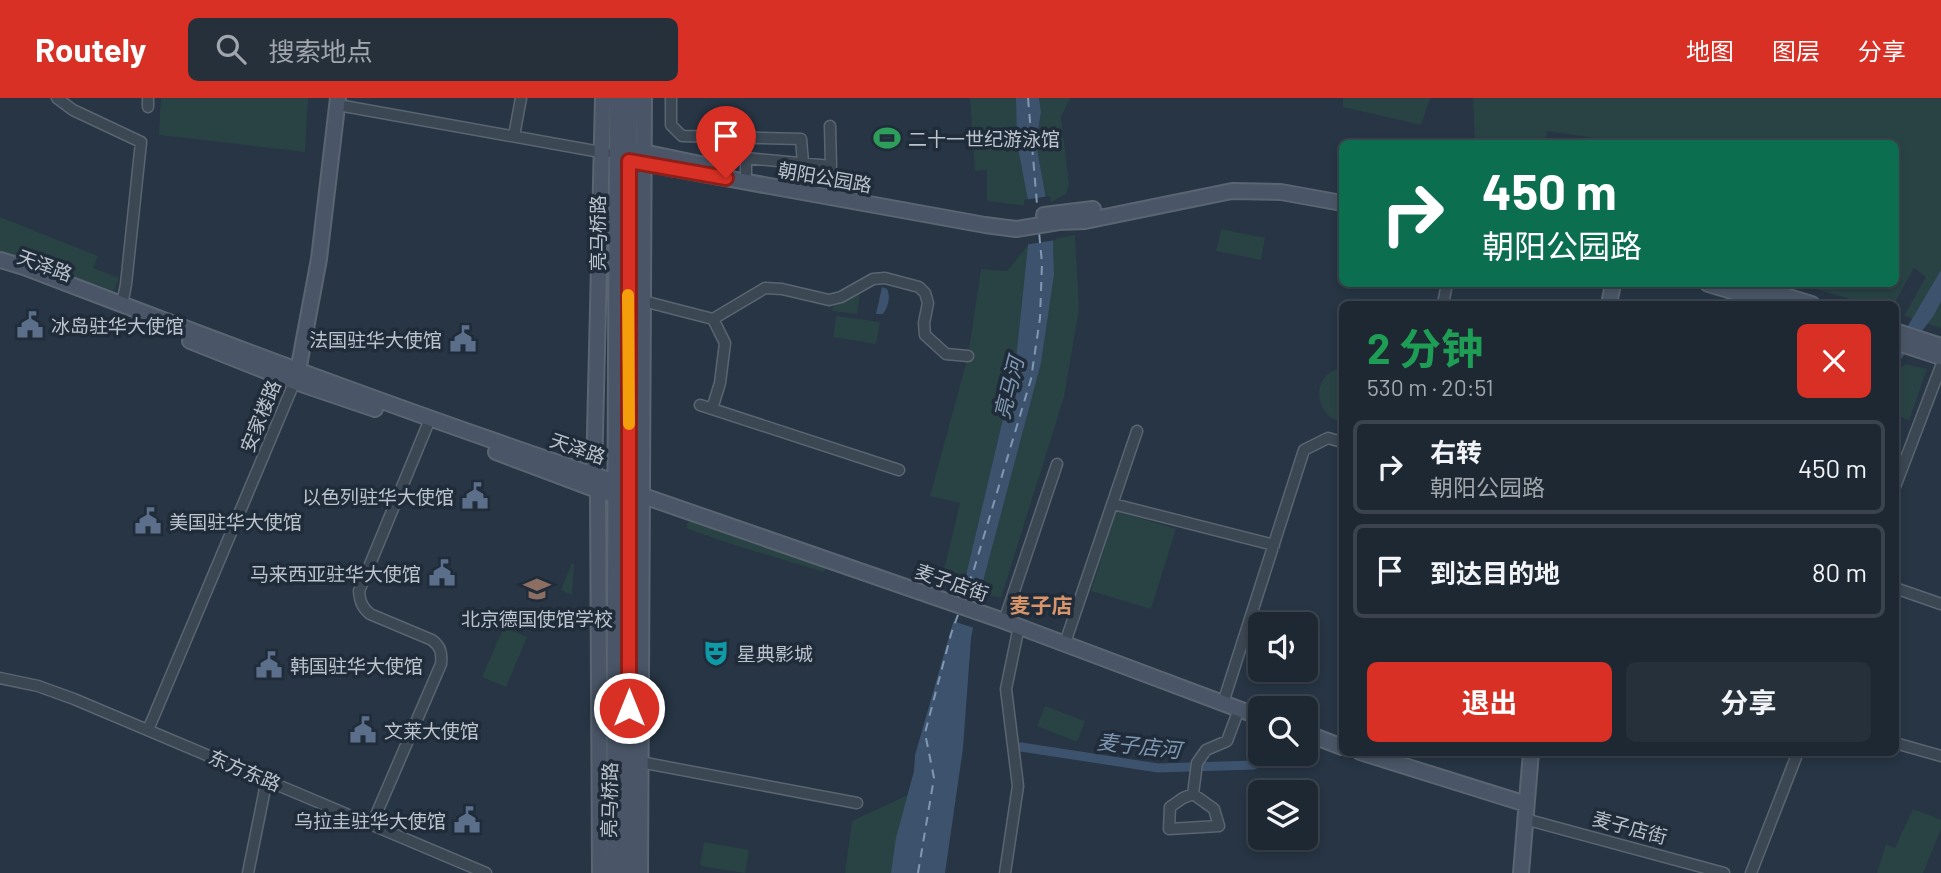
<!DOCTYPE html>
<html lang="zh">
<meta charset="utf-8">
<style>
:root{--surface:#1d2833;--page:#25303b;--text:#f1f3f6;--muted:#a0a6ac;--line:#3b444e;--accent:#d93025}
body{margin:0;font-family:Barlow,"Noto Sans SC",sans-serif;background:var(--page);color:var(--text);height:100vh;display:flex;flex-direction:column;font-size:26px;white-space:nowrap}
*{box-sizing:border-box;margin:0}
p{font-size:23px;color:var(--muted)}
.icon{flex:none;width:38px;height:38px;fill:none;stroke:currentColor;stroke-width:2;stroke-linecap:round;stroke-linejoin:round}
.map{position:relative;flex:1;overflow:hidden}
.side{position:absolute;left:1339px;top:203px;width:560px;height:455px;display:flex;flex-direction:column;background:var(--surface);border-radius:10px;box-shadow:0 4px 10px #0003,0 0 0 2px var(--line)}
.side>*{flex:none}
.guide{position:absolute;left:1339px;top:42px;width:560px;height:147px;border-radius:10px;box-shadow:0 4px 10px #0003,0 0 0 2px var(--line);background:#0b6e4f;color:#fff;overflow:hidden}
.controls{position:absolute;left:1248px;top:514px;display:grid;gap:14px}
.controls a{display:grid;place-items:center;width:70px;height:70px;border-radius:10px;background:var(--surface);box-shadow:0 4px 10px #0003,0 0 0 2px var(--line);font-size:35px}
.pin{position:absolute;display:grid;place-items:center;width:60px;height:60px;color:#fff;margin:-72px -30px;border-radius:50% 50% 50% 0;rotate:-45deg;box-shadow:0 0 7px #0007}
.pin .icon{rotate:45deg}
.me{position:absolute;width:77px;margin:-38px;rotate:0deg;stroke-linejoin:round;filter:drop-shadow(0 0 5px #0008)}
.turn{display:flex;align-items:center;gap:24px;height:147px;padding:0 28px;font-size:32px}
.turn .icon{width:91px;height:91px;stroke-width:2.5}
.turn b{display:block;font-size:49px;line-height:60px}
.round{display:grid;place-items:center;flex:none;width:74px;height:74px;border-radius:10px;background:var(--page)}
.summary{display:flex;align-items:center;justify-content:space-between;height:119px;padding:0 28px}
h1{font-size:42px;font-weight:700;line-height:52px;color:#1e9e55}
.primary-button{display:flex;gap:14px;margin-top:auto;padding:14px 28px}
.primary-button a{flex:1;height:80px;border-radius:10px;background:var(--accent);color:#fff;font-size:28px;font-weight:700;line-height:80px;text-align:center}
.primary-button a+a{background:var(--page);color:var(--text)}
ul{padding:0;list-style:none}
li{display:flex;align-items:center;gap:21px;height:94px;margin:0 14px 10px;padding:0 14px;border:4px solid var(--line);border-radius:10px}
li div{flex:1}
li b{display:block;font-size:26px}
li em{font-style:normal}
header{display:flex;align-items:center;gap:42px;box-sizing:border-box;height:98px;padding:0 35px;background:var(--accent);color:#fff}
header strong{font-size:33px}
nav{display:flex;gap:38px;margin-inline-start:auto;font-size:24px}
.search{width:490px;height:63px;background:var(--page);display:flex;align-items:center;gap:18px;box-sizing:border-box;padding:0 24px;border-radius:10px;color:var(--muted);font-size:26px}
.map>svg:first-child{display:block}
</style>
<header>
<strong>Routely</strong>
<div class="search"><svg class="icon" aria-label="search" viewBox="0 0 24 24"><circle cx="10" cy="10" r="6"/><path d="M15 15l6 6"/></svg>搜索地点</div>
<nav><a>地图</a><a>图层</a><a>分享</a></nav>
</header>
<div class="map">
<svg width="1941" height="775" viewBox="0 0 1941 775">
<rect width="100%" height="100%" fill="#273544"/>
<path fill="#294345" d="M161 0H308L305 54 159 37Z
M970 0H1016L1017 45 1029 108 987 103V72L975 73Z
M1039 0H1070L1061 19 1069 87 1066 96 1047 106 1036 45 1041 14Z
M1343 0H1430L1421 27 1343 9Z
M1473 0H1941V230L1904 218 1926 179 1914 170 1894 206H1867L1799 186H1895V46H1596L1595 40 1547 33 1545 45H1475Z
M0 119 98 158 93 170 119 180 114 193 0 153Z
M1221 131 1265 140 1261 162 1216 153Z
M1075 137 1079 211 1064 299 1001 500 980 495 1041 265 1054 177 1053 141Z
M1028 147 1015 270 963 490 942 480 960 405 930 398 968 258 981 171 1007 173Z
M860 196 857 216 832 213 834 206Z
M836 218 880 224 876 246 833 239Z
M1905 266 1927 271 1909 322 1895 317V275Z
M1342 270V324C1312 318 1311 275 1342 270Z
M1116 413 1176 431 1151 511 1091 493Z
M690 419 828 462 824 474 728 445 686 430Z
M572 465 574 466 572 497 561 492Z
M504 529 527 539 506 589 482 579Z
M1045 608 1085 623 1077 644 1037 628Z
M910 696 892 775H845L852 723Z
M1913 711 1941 722V731L1923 775H1877L1886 746 1895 750Z
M704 744 749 752 745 775 700 768Z"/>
<path fill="#3d536d" d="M1016 0H1039L1041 14 1036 45 1053 140 1054 177 1041 265 980 495 971 540 963 650 945 775H891L896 740 914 673 915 657 963 490 1015 270 1028 147 1029 108 1017 45Z
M1941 172V203L1934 217 1895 269V250Z
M882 189 887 191C891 200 888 208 883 216H876Z"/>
<path fill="#273544" d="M1050 98 1056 142 1024 147V102Z
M958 493 983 501 977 531 950 522Z"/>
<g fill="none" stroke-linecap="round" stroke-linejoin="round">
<path stroke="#3d536d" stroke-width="9" d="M1021 649 1158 670 1254 667"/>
<path stroke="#8198b4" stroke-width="2" stroke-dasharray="9 7" stroke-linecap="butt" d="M1028 0 1038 118
M963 502 974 471 1031 281 1040 220 1042 165 1039 134
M918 775 934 680 925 635 951 536 959 514"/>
<g stroke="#5a6571" stroke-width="13">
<path id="street" d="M57 0 73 12 141 44 126 186 122 207
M671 0V27L682 38 801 41 803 65
M338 7 606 55
M148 9V0
M514 38 521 0
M738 40 746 60 831 68 830 28
M746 75V60
M643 203 713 221 725 245 720 285 712 311
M1443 206 1447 186
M713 221 765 190 782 191 829 202 841 199 873 181 885 180 919 189 925 195 928 205 924 225 925 237 946 256 968 258
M700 307 899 372
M1895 389 1941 268
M1113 406 1274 447
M1895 490 1941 506
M1004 523 1057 366
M1065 545 1137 333
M0 580 38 588 74 601 486 775
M1223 605 1304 352 1328 340 1342 344
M148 632 297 278
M1895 645 1941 658
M635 663 857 705
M1193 696 1214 711 1219 728 1169 731 1170 709 1183 700 1193 696 1197 665 1206 652 1227 643 1239 611
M1525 721 1724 775
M372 726 441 566C442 555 441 549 432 542L370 516C362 509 360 504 359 493L430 321
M248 775 267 681
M1005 775 1018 688 1006 591 1019 528
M1751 775 1798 654"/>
</g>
<g stroke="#5a6571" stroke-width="18">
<path id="secondary" d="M638 53 710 68
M637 64 985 127 1016 131 1059 124 1085 123 1232 93 1281 94 1342 105
M1044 117 1093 111
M0 162 24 169C220 244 416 318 615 384L629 393 1004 523 1260 619
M1708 186 1775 206
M1746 186 1812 206
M1609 206 1613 186
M1895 233 1941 248
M190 243 281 279 375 311
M1895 244 1941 259
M298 273 319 161 338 0
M496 354 605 395
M1306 635 1342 649
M1360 654 1526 706
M600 775 598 393 594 377 603 0
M614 775 617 0
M628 775V146L630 0
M640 775 644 0
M1521 775 1531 654"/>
</g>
<use href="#street" stroke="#3c4754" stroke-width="10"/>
<use href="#secondary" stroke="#4a5667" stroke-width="14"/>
</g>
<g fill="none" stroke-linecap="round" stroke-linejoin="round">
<g stroke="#8d1f18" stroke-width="18">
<path id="route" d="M629 610V63L726 80"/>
</g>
<use href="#route" stroke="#d93025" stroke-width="12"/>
<path stroke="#f59e0b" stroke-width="12" d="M628 197 629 326"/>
</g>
<defs>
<g id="stadium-bare" transform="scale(2.1)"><path d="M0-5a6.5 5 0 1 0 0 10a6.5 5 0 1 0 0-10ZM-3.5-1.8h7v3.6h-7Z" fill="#2e9e5b" stroke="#202c39" stroke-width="2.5" paint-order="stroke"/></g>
<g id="civic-bare" transform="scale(2.1)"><path d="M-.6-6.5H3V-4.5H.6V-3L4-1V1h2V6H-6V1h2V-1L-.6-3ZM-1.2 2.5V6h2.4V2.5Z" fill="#5c6f8a" stroke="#202c39" stroke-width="2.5" paint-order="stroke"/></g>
<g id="school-bare" transform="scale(2.1)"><path d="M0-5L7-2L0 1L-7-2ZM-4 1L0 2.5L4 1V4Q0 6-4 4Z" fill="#8d6e63" stroke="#202c39" stroke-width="2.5" paint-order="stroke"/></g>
<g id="theatre-bare" transform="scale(2.1)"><path d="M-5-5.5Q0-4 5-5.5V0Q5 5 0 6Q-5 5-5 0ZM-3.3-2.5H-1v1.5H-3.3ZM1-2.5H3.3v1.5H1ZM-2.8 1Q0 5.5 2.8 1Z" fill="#0f9aa8" stroke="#202c39" stroke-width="2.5" paint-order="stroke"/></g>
</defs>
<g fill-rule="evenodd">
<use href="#stadium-bare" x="887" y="40"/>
<use href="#civic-bare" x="30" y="227"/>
<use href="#civic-bare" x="463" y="241"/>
<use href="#civic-bare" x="475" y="398"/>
<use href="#civic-bare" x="148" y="423"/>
<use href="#civic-bare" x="442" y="475"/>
<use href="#school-bare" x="537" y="491"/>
<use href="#theatre-bare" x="716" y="555"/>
<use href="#civic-bare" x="269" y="567"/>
<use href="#civic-bare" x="363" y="632"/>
<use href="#civic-bare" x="467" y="722"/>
</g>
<g text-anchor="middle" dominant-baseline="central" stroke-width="7" stroke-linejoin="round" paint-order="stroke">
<g font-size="19" fill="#bac2cd" stroke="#202c39" text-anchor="start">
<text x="908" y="40">二十一世纪游泳馆</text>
<text x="51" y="227">冰岛驻华大使馆</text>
<text x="442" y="241" text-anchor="end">法国驻华大使馆</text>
<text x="454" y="398" text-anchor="end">以色列驻华大使馆</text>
<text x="169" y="423">美国驻华大使馆</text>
<text x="421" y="475" text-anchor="end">马来西亚驻华大使馆</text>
<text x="537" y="520" text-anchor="middle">北京德国使馆学校</text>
<text x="737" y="555">星典影城</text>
<text x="290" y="567">韩国驻华大使馆</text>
<text x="384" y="632">文莱大使馆</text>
<text x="446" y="722" text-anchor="end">乌拉圭驻华大使馆</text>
</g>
<g font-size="19" fill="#bac2cd" stroke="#202c39">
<text transform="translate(825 79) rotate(10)">朝阳公园路</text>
<text transform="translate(597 135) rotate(-90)">亮马桥路</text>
<text transform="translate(45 167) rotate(20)">天泽路</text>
<text transform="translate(260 318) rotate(-68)">安家楼路</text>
<text transform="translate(578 350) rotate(19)">天泽路</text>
<text transform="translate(952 484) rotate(19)">麦子店街</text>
<text transform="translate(245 672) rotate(23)">东方东路</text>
<text transform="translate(609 702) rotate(-89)">亮马桥路</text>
<text transform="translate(1630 729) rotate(15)">麦子店街</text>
</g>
<g font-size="21" font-style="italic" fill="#8198b4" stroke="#202c39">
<text transform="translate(1008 290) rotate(-76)">亮马河</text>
<text transform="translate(1139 647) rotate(6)">麦子店河</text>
</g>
<g font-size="21" font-weight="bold" fill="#d8956a" stroke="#202c39">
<text x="1041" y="506">麦子店</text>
</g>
</g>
</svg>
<div class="controls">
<a><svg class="icon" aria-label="sound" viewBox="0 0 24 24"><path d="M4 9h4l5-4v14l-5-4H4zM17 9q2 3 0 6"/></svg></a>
<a><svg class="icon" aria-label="search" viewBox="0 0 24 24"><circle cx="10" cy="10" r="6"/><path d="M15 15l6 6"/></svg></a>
<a><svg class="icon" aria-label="layers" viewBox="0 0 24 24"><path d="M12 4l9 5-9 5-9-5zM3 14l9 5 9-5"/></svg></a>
</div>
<div class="pin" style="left:726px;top:80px;background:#d93025"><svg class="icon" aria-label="arrive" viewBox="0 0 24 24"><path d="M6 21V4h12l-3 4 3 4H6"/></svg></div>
<svg class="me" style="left:629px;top:610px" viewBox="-20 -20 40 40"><circle r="17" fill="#d93025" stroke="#fff" stroke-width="3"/><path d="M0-11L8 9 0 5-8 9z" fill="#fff"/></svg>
<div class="guide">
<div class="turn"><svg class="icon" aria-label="right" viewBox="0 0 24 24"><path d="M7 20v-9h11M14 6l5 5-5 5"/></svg><div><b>450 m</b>朝阳公园路</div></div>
</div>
<section class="side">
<div class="summary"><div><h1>2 分钟</h1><p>530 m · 20:51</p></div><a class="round" style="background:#d93025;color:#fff"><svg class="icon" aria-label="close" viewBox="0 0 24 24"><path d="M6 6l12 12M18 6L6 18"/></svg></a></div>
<ul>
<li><svg class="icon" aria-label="right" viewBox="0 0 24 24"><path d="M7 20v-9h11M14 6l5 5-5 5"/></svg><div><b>右转</b><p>朝阳公园路</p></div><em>450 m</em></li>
<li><svg class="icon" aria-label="arrive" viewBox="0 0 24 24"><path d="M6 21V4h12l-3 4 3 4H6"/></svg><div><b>到达目的地</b></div><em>80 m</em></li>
</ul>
<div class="primary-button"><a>退出</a><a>分享</a></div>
</section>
</div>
